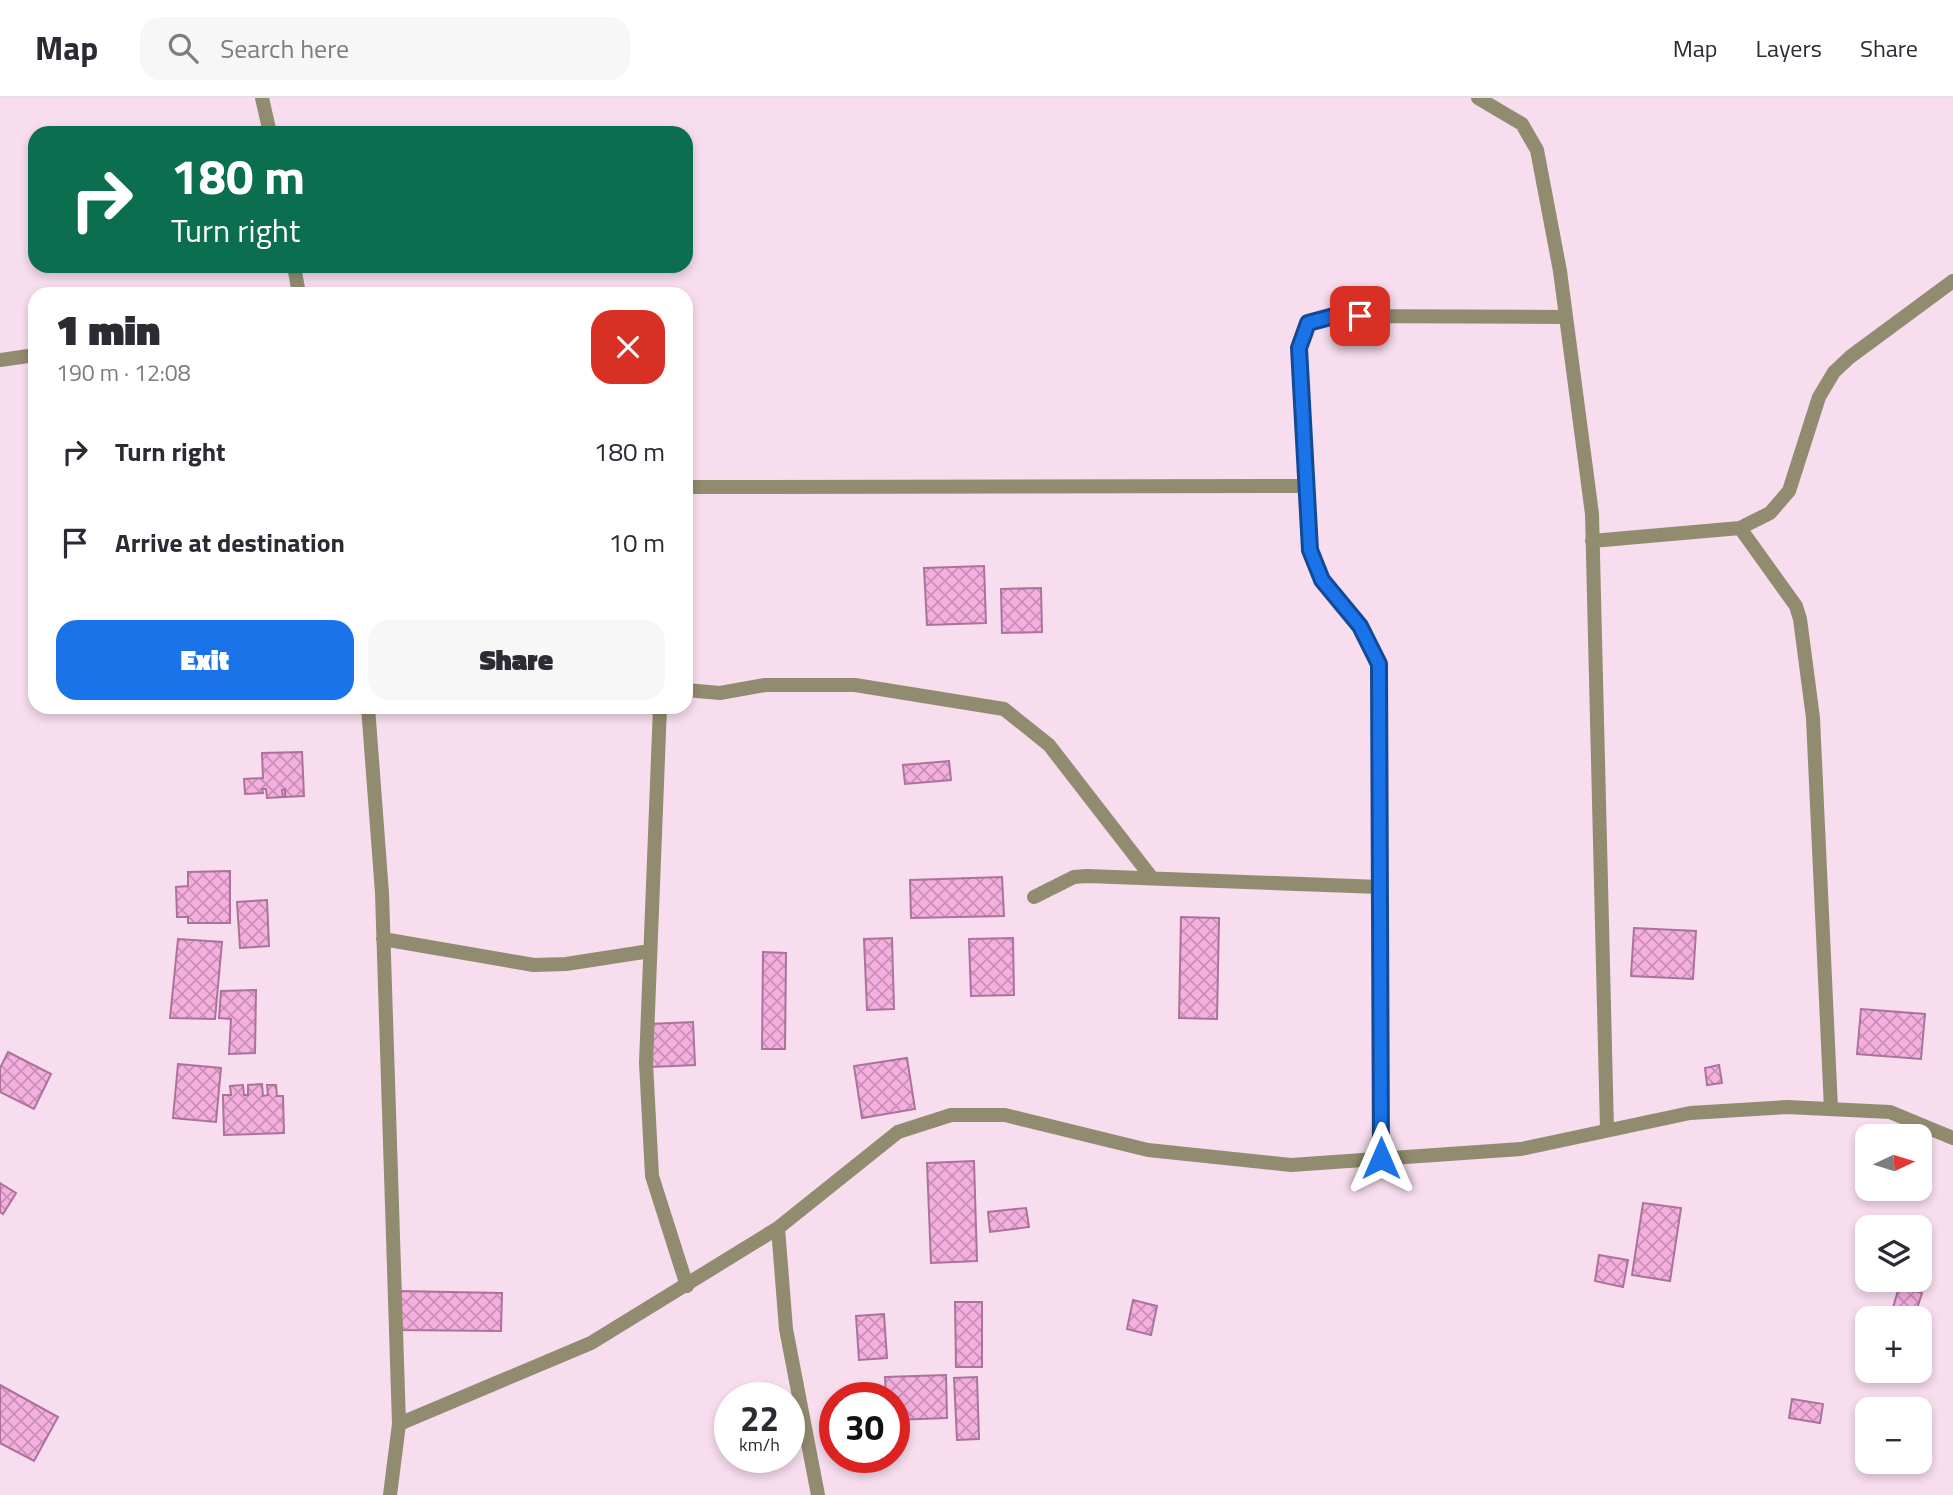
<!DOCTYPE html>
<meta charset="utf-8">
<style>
:root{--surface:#fff;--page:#f7f7f7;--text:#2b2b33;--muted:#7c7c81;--line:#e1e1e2;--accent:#1a73e8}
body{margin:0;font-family:"Titillium Web",sans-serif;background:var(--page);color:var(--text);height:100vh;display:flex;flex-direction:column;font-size:26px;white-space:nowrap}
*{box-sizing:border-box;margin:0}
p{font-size:23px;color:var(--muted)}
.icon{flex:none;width:38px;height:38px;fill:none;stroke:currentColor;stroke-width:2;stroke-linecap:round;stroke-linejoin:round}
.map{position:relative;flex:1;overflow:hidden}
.details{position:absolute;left:28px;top:189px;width:665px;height:427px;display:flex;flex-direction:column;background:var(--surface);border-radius:21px;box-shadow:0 4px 10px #0003}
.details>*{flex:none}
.hud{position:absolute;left:28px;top:28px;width:665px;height:147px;border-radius:21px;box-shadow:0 4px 10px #0003;background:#0b6e4f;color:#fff;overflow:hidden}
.needle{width:46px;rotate:86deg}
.tools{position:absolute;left:1855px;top:1026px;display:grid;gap:14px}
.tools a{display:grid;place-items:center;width:77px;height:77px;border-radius:14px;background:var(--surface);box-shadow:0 4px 10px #0003;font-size:35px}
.speed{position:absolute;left:714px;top:1284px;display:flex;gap:14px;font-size:35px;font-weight:700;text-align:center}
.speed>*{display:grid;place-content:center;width:91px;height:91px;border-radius:50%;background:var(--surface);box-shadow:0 4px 10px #0003;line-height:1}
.speed small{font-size:18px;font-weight:400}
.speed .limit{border:10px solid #d22;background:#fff;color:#111}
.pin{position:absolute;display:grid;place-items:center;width:60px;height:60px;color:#fff;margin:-30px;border-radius:14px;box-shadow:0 4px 10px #0006}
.me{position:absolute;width:77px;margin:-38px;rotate:0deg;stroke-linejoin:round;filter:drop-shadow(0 0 5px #0008)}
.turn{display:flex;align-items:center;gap:24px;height:147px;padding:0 28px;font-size:32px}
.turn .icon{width:91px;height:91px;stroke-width:2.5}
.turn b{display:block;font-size:49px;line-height:60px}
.round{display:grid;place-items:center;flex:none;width:74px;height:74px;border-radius:21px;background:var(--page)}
.overview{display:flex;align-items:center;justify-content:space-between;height:119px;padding:0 28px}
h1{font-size:42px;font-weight:800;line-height:52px}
.button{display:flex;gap:14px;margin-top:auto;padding:14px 28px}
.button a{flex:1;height:80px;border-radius:21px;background:var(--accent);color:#fff;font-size:28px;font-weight:800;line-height:80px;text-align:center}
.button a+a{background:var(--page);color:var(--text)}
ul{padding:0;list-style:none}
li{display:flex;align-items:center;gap:21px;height:91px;padding:0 28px}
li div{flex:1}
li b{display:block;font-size:26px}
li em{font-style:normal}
header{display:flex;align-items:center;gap:42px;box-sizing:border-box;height:98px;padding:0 35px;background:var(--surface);border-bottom:2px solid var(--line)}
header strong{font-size:33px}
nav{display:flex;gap:38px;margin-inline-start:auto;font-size:24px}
.search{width:490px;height:63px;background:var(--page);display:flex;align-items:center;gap:18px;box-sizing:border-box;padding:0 24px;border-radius:21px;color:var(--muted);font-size:26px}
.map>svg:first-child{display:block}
</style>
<header>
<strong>Map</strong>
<div class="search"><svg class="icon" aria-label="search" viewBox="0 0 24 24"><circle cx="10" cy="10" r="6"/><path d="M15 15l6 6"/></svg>Search here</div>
<nav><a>Map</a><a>Layers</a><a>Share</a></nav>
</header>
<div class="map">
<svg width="1953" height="1397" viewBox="0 0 1953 1397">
<defs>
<pattern id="building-cross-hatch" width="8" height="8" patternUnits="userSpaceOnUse" patternTransform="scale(1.75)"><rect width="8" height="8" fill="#f5afdf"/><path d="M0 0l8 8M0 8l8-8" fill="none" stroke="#c88fb6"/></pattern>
</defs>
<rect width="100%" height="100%" fill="#f7ddee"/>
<path fill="url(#building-cross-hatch)" stroke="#ad729b" stroke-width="2" d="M984 468 986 525 927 527 924 470Z
M1041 490 1042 534 1002 535 1001 491Z
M302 654 304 698 285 699V691L282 692 283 699 267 700 266 691H262L263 695 245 696 244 681 263 680 262 655Z
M949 663 951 682 905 686 903 667Z
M230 773V825H188V819H177L176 789 188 788V774Z
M1002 779 1004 818 911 820 910 782Z
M267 802 269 848 240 850 237 804Z
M1181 819 1219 820 1217 921 1179 920Z
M1634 830 1696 833 1693 881 1631 878Z
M892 840 894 911 867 912 864 841Z
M1013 840 1014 897 971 898 969 841Z
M178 841 222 844 215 921 170 920Z
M763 854 786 855 785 951H762Z
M256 892 255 955 229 956 231 921 219 920 221 893Z
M1861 911 1925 916 1921 961 1857 956Z
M693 924 695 967 651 969 649 926Z
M8 954 51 976 34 1011 0 994V970Z
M907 960 915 1011 862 1020 854 968Z
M178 966 221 970 216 1024 173 1020Z
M1719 967 1722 985 1707 987 1705 970Z
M262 986 263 998 268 997 267 987H276L277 998H283L284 1035 224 1037 223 997H231L230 988 243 987 244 997H248V987Z
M974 1063 977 1163 931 1165 927 1065Z
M0 1085 16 1095 3 1116 0 1114Z
M1643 1105 1681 1110 1670 1183 1632 1177Z
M1026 1110 1029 1129 990 1134 988 1114Z
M1599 1157 1628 1162 1623 1189 1595 1183Z
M1899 1189 1922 1195 1914 1220H1890Z
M398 1193 502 1195 501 1233 397 1232Z
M1133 1202 1157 1208 1151 1237 1127 1231Z
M955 1204H982V1269H956Z
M884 1216 887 1260 859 1262 856 1218Z
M946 1277 947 1320 894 1322V1300H886L885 1279Z
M977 1279 979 1341 957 1342 954 1280Z
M0 1287 58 1319 34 1363 0 1345Z
M1792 1301 1823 1306 1820 1325 1789 1320Z"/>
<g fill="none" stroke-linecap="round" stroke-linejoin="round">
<path stroke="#918c6f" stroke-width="14" d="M262 0 270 35
M1478 0 1522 26 1537 52 1560 173 1592 416 1607 1032
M294 168 299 196
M0 262 35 257
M686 391 691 389 1307 388
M1740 430 1796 508 1800 521 1813 620 1831 1011
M1592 443 1740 430 1770 415 1789 393 1819 299 1834 274 1850 259 1953 183
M686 592 720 595 765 587H855L1004 611 1049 647 1152 780
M368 609 382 795 399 1326 390 1397
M660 609 646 965 652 1078 687 1188
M1034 799 1074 779 1087 778 1380 789
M383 841 534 867 566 866 650 853
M1381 1060 1379 566 1360 528 1322 482 1310 452 1299 250 1308 225 1334 218 1566 219
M778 1130 786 1231 818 1397
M399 1326 591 1245 778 1130 898 1034 951 1017H1005L1148 1052 1291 1067 1521 1051 1690 1015 1787 1009 1890 1014 1953 1040"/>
</g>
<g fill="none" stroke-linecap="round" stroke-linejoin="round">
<g stroke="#114b97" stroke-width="18">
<path id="route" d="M1360 218H1334L1308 225 1299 250 1310 452 1322 482 1360 528 1379 566 1381 1060"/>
</g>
<use href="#route" stroke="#1a73e8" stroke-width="12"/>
</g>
</svg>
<div class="tools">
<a><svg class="needle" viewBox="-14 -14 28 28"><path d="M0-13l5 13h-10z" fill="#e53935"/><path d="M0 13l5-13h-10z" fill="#7c7c81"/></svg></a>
<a><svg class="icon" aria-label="layers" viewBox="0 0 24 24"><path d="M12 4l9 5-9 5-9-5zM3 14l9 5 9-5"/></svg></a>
<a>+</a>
<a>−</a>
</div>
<div class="speed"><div>22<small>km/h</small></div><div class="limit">30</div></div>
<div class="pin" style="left:1360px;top:218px;background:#d93025"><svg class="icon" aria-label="arrive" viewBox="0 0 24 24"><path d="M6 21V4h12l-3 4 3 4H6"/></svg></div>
<svg class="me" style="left:1381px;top:1060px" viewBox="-20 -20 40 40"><path d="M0-17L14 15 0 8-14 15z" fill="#1a73e8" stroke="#fff" stroke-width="4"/></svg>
<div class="hud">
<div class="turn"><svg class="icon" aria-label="right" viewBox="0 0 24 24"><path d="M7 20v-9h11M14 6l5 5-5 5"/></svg><div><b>180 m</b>Turn right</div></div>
</div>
<section class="details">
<div class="overview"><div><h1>1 min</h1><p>190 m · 12:08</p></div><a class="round" style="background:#d93025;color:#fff"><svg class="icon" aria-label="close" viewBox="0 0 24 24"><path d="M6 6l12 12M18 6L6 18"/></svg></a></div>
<ul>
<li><svg class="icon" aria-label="right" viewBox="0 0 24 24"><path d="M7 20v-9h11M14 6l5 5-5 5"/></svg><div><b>Turn right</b></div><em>180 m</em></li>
<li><svg class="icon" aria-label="arrive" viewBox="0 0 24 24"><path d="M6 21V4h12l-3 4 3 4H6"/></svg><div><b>Arrive at destination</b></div><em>10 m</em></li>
</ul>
<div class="button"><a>Exit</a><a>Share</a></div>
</section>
</div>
